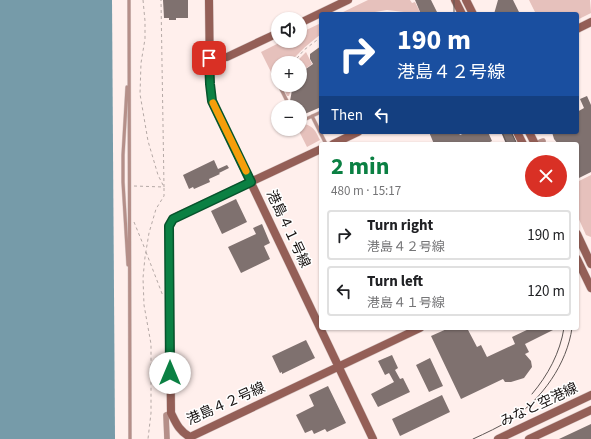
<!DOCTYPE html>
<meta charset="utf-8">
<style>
:root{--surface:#fff;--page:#f6f6f6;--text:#202124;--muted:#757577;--line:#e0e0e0;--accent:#0b8043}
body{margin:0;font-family:"Source Sans 3","Noto Sans JP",sans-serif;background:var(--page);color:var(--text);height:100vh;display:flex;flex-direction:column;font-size:15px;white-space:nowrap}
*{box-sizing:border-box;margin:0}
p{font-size:13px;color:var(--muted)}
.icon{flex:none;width:22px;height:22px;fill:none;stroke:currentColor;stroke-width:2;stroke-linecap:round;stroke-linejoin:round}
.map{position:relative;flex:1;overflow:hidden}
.side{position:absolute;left:319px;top:142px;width:260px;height:188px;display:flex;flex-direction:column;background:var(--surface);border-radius:4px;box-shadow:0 1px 3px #0004}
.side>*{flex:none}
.hud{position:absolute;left:319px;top:12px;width:260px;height:122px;border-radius:4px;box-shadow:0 1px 3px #0004;background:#1a4fa0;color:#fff;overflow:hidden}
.tools{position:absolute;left:271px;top:12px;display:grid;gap:8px}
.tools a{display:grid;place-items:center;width:36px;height:36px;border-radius:50%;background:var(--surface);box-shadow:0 1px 3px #0004;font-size:20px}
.pin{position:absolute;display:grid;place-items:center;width:34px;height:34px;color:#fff;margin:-17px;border-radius:8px;box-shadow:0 2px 6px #0006}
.me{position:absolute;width:44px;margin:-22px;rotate:0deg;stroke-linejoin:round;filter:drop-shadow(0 0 3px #0008)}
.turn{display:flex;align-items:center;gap:14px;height:84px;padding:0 12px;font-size:18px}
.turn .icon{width:52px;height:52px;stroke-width:2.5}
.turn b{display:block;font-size:28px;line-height:34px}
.then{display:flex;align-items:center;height:38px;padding:0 12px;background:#0003;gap:8px;font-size:15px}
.round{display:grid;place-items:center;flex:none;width:42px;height:42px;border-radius:21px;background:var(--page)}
.headline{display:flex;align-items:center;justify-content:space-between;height:68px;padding:0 12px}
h1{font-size:24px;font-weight:700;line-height:30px;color:var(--accent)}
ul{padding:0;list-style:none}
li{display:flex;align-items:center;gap:12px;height:50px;margin:0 8px 6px;padding:0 4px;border:2px solid var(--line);border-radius:4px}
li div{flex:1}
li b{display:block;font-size:15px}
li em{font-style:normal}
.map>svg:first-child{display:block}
</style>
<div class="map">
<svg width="591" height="439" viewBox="0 0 591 439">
<rect width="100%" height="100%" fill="#ffefec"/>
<path fill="#e6c1bc" d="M368 0H410L412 3 415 2 421 14 387 10 363 14H339Z
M529 0H590L591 13 577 20V14H536Z
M321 23V34L305 47 290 62 286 61 283 63H278V79L276 82 261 52 283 41H300V33Z
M306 52 312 64 300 73V63H295Z
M282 85H292L289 96H287Z
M300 122C313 127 314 127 320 140L307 147 298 129H300Z
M591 175V237L586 235 577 215V182Z"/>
<path fill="#769ba9" d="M0 0H112L115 439H0Z"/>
<path fill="#7f716f" d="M163 0H188V18H176V20H169V18H164Z
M415 0H431L438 14H421Z
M498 0H513L520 14H494Z
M321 46V107L300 116V107H293L290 101 292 90 293 85H300V73L313 64 310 59V54Z
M587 96 591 105V172L577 179V144H558L554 139 552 132H577V112L584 108 580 99Z
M429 132H458L460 135 467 132H488L492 141 486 144H434Z
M501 132H512L517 144H506Z
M214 160 218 169 227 165 229 168 219 173 220 174 209 179 210 182 194 189 193 187 189 189 183 175Z
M236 199 247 222 222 234 211 211Z
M262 224 270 243 264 246 270 259 241 273 228 247 256 234 253 228Z
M449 328H467L477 347 481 345 487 357 515 344 512 337 531 328H557L525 344 529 352 525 354 531 361 532 367 524 378 511 382H505L503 379 461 399 431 336Z
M306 340 315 358 282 374V372L280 373 272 356Z
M392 355 398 368 395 370 400 379 403 378 410 392 378 407 371 394 394 382 389 373 385 375 378 361Z
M430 358 443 386 429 392 416 365Z
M328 386 346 423 327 432 325 429 314 434 312 430 305 433 296 415 314 406 309 395Z
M442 395 450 412 400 436 392 419Z
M591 424V439H559Z"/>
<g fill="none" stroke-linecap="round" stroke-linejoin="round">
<g stroke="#dacbc9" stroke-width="4">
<path id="lane" d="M129 0 130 439
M279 85 290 107
M127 87 123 155V182L128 265
M312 116 326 144
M300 119H306L321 112"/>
</g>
<g stroke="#dacbc9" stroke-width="6">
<path id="street" d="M540 142 543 141
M167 439 166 415 171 413"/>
</g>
<g stroke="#dacbc9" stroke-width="9">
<path id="secondary" d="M209 0 210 84 212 101 373 439
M455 0 462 14
M466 0 473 14
M300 23 348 0
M577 29 591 22
M209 58 227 57 278 33
M517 132 523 144
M529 132 535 144
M333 144 358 132
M321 149 180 215 173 219 169 226 171 413C176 423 179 431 190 437L420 328
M577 234 591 264
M577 259 591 288
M498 439 591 395
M529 439 591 410"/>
</g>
<path stroke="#b5a9a6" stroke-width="1" stroke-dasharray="3 3" stroke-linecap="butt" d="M143 0 145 21V39L141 63 140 94 148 141 158 175 164 187V196L156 209 149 233 145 257 143 278 144 305 151 344V413L148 439
M372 14 385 13 403 14
M293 63 304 50 321 37
M134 186 164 187 161 0
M134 222 145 249
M146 252 163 296"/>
<use href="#lane" stroke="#b58f89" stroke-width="3"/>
<use href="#street" stroke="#b58f89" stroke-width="5.5"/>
<use href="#secondary" stroke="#945f57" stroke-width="8"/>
<path stroke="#5e5654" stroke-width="1" d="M454 14V0
M502 132 507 144
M511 132 517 144
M532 394C548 375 560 353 564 328
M473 439C486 433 499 427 512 419 542 399 567 364 572 328"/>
</g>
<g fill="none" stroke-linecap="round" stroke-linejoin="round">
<g stroke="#07532c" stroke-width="10">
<path id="route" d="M170 373 169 226 173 219 251 182 212 101 210 84 209 58"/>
</g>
<use href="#route" stroke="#0b8043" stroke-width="7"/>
<path stroke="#f59e0b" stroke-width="7" d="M213 103 246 171"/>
</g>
<g text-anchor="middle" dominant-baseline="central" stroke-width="3" stroke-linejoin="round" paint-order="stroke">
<g font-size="14" fill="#161110" stroke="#fff">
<text transform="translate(288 229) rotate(65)">港島４１号線</text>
<text transform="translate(226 404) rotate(-24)">港島４２号線</text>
<text transform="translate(539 405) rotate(-25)">みなと空港線</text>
</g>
</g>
</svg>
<div class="tools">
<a><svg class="icon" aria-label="sound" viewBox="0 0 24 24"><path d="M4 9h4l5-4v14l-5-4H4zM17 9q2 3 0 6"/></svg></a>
<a>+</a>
<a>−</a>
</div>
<div class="pin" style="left:209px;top:58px;background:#d93025"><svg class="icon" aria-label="arrive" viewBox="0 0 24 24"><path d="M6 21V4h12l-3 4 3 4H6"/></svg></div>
<svg class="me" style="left:170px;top:373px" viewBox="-20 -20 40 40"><circle r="19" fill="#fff"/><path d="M0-13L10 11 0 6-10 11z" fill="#0b8043"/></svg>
<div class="hud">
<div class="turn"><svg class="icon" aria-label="right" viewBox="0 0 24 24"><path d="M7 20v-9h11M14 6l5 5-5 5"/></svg><div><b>190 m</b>港島４２号線</div></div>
<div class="then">Then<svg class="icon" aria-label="left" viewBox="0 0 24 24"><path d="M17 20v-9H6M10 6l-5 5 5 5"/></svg></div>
</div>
<section class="side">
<div class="headline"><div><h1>2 min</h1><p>480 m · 15:17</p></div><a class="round" style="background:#d93025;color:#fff"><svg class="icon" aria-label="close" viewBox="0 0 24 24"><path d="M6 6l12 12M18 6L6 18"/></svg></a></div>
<ul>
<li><svg class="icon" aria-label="right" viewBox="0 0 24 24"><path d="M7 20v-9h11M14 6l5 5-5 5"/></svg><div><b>Turn right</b><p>港島４２号線</p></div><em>190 m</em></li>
<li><svg class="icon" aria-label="left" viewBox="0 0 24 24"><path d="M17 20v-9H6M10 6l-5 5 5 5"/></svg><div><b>Turn left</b><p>港島４１号線</p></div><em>120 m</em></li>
</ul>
</section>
</div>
